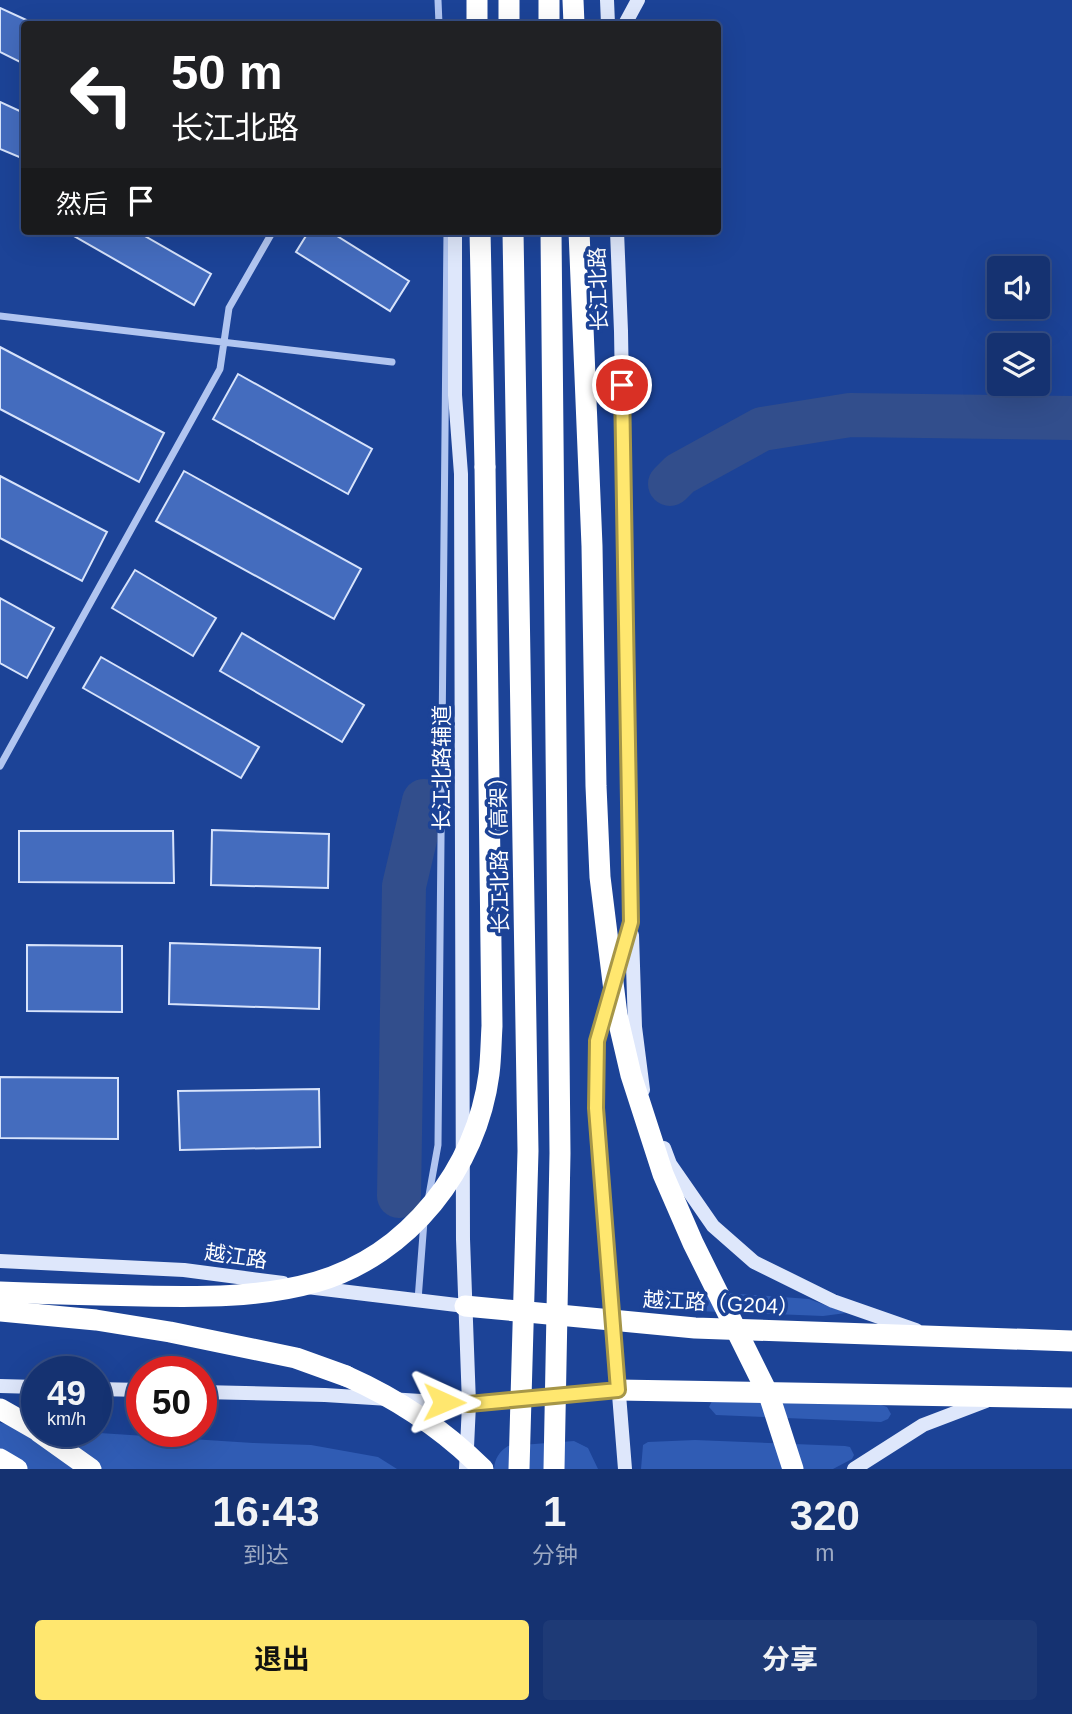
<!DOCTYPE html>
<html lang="zh">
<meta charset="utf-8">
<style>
:root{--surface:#153271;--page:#1e3a76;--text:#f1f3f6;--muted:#9daac3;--line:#344d84;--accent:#ffe76f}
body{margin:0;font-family:Arial,"Noto Sans SC",sans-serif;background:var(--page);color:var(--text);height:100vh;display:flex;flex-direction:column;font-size:26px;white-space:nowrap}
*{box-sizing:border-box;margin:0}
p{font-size:23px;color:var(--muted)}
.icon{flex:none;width:38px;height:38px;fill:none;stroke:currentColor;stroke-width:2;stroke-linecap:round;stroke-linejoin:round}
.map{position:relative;height:1469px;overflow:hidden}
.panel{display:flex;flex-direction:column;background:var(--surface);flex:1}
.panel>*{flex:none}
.banner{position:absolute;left:21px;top:21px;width:700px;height:214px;border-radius:7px;box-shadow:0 7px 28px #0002,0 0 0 2px var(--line);background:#202124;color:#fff;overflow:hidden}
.fabs{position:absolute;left:987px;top:256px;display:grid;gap:14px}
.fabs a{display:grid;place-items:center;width:63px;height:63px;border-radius:7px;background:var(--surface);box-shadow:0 7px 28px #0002,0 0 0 2px var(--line);font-size:35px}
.speed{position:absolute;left:21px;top:1356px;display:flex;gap:14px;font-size:35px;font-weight:700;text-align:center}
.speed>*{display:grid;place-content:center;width:91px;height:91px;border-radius:50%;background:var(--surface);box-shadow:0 7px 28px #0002,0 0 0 2px var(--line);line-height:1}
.speed small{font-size:18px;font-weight:400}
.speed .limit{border:10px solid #d22;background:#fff;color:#111}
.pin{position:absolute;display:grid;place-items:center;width:60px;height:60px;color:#fff;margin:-30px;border:4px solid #fff;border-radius:50%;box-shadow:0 2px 7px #0007}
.me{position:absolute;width:77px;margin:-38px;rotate:91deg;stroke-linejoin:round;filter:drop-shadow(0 0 5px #0008)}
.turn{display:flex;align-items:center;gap:24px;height:147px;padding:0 35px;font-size:32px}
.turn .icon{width:91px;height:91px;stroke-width:2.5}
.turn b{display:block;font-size:49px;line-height:60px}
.then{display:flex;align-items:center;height:66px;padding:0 35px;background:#0003;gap:14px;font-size:26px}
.eta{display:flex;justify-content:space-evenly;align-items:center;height:119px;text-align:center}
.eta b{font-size:42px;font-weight:700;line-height:49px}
.primary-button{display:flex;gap:14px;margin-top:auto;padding:14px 35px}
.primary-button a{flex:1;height:80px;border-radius:7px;background:var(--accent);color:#111;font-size:28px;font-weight:700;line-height:80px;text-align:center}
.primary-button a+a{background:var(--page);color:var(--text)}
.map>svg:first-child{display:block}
</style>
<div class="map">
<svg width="1072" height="1469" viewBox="0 0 1072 1469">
<rect width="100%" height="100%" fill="#1c4397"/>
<path fill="#305cb4" d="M701 1291 809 1299 846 1313 823 1316 697 1311 688 1301 693 1294Z
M712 1401 881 1405 887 1407 891 1414 888 1419 881 1422 716 1415 709 1407Z
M0 1423 37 1427V1432H84L253 1443 311 1445 378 1457 397 1469H0Z
M695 1440 845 1446 850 1447 854 1455 852 1459 833 1469H641L643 1445 648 1442Z
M574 1441 588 1448 598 1469H494C495 1458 499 1452 508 1446Z"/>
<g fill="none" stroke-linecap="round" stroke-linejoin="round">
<path stroke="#324e8c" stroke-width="44" d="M670 484 680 474 762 429 850 415 1072 418
M399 1196 404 886 424 801"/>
</g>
<path fill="#446cbe" stroke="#d7e3fb" stroke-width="2" d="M0 8 35 24H24V64L0 52Z
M0 102 24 113V159L0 149Z
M76 231H136L211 274 194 305 74 236Z
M309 231H329L409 281 390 311 296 252Z
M0 347 164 433 139 482 0 409Z
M238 374 372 449 348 494 213 419Z
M184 471 361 569 334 619 156 521Z
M0 476 107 532 82 581 0 538Z
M135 570 216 618 193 656 112 608Z
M0 598 54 628 27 678 0 663Z
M242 633 364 705 342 742 220 671Z
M101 657 259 747 241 778 83 688Z
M212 830 329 834 328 888 211 885Z
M19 831H173L174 883 19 882Z
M170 943 320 948 319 1009 169 1004Z
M27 945 122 946V1012L27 1011Z
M0 1077 118 1078V1139L0 1138Z
M319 1089 320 1147 180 1150 178 1091Z"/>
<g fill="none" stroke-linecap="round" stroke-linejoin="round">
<path stroke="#b1c5f0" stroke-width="7" d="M438 0 439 24
M0 316 392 362
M0 766 220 369 229 308 273 231
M429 1195 438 1145 447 231
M418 1300 424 1221"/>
<path stroke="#dee7fb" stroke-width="14" d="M607 0 608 24
M625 24 638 0
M455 231V395L461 474 463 1239 469 1404 466 1469
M617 231 621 331 631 922 597 1041 596 1108 625 1469
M632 935 635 1027 643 1090
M664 1148 670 1164 713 1226 754 1262 833 1301 916 1330
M0 1261 184 1270 283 1283
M307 1287 465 1306
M0 1386 37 1387
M96 1389 142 1390
M201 1392 325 1395 469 1404 618 1390
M854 1469 923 1425 986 1401"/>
<path stroke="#fff" stroke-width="21" d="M509 0V24
M549 0V24
M573 0 574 24
M477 24V0
M480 231 485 467
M465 1306 695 1328 1072 1341
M0 1311 96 1320 170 1332 296 1358 346 1376
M618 1390 1072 1398
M0 1409 37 1430
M39 1432 91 1469
M0 1459 17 1469"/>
<path stroke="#fff" stroke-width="21" d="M513 231 528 1151 519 1469
M551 231 560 1153 554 1469
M579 231 592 546 596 786 600 877 617 1015 631 1075 663 1174 693 1243 770 1398 793 1469
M0 1292C48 1294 95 1295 143 1296 201 1297 260 1298 316 1282 409 1255 477 1168 489 1074 491 1058 491 1042 492 1026L485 467
M346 1376C398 1399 443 1429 483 1469"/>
</g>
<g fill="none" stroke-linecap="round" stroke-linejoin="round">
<g stroke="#a69648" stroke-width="18">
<path id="route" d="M444 1402 469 1404 618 1390 596 1108 597 1041 631 922 622 385"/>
</g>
<use href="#route" stroke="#ffe76f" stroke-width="12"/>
</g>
<g text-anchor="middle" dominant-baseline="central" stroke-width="7" stroke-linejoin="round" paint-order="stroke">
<g font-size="21" fill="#fff" stroke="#1c4397">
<text transform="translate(598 289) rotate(-92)">长江北路</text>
<text transform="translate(441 768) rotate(-90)">长江北路辅道</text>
<text transform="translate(499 850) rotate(-91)">长江北路（高架）</text>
<text transform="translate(236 1256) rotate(8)">越江路</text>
<text transform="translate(721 1303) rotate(3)">越江路（G204）</text>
</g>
</g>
</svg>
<div class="fabs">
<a><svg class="icon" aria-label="sound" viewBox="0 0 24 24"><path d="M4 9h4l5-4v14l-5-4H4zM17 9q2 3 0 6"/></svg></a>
<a><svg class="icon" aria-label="layers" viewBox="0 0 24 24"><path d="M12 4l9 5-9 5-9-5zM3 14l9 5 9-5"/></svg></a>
</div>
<div class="speed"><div>49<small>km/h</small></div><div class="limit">50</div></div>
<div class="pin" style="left:622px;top:385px;background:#d93025"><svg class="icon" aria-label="arrive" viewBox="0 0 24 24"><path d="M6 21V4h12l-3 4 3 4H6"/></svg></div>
<svg class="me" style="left:444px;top:1402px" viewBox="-20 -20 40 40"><path d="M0-17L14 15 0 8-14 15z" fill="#ffe76f" stroke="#fff" stroke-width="4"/></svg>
<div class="banner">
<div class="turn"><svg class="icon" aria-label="left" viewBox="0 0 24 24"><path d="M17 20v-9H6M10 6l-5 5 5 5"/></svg><div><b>50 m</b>长江北路</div></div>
<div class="then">然后<svg class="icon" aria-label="arrive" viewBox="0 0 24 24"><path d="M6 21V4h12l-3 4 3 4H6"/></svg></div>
</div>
</div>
<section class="panel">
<div class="eta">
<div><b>16:43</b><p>到达</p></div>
<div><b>1</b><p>分钟</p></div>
<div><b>320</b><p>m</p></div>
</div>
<div class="primary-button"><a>退出</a><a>分享</a></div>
</section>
